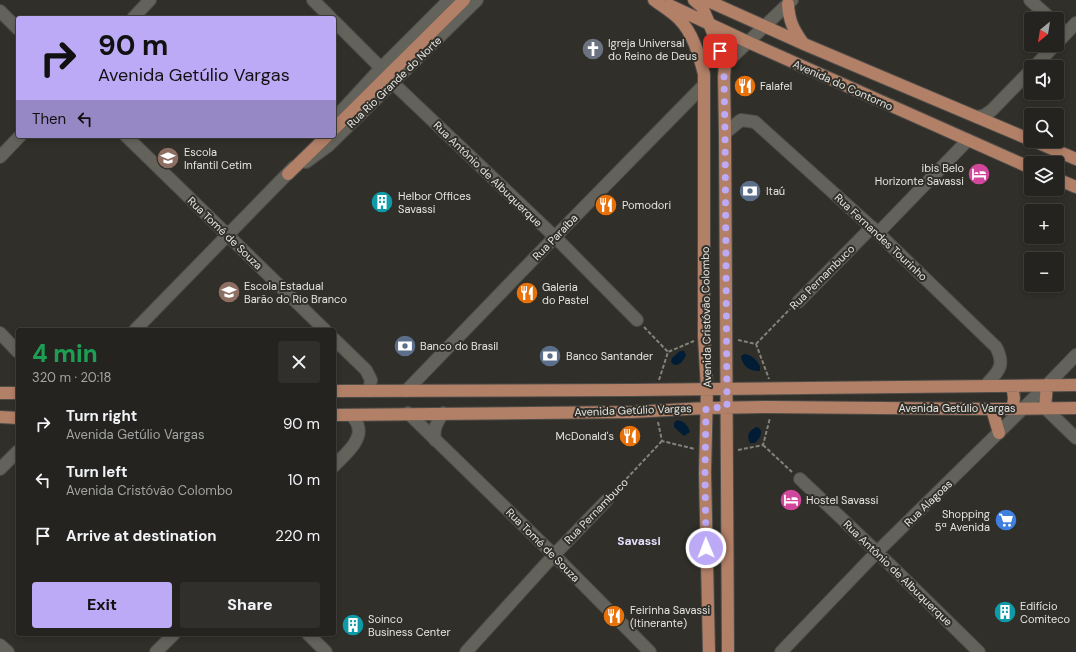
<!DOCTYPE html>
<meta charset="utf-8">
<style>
:root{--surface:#24231f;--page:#302f2c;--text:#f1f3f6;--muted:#a3a4a4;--line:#41403d;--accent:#bcaaf6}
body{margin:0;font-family:"DM Sans",sans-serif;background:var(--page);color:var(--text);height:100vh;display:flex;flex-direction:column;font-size:15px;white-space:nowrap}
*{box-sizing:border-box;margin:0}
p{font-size:13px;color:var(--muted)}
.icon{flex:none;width:22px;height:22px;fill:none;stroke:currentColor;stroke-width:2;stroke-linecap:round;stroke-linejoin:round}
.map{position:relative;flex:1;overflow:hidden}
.panel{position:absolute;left:16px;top:328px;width:320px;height:308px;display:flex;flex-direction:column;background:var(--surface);border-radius:4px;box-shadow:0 2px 6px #0003,0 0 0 1px var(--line)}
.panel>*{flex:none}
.top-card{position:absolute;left:16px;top:16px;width:320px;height:122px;border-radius:4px;box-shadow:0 2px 6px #0003,0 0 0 1px var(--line);background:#bcaaf6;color:#111;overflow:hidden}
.needle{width:26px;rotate:210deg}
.buttons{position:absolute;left:1024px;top:12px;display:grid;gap:8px}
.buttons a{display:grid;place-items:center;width:40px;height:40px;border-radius:4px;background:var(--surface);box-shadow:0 2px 6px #0003,0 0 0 1px var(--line);font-size:20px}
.pin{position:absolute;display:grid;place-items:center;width:34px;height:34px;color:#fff;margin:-17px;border-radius:8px;box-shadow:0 2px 6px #0006}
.me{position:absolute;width:44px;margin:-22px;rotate:359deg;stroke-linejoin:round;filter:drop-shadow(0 0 3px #0008)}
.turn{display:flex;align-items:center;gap:14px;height:84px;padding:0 16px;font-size:18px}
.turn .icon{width:52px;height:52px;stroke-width:2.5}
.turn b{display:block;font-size:28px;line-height:34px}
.then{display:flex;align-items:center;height:38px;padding:0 16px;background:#0003;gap:8px;font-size:15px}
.round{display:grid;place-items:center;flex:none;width:42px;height:42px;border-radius:4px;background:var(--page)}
.overview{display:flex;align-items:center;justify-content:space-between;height:68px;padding:0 16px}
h1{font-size:24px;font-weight:800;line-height:30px;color:#1e9e55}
.primary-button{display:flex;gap:8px;margin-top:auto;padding:8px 16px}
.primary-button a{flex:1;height:46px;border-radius:4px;background:var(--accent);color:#111;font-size:16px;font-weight:800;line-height:46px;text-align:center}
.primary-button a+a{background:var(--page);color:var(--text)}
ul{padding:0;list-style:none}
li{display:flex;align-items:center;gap:12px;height:56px;padding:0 16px}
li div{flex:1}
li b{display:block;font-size:15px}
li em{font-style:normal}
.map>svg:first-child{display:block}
</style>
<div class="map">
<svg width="1076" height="652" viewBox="0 0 1076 652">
<rect width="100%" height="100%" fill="#302f29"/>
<path fill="#011d36" d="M680 351H684L686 355C683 361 681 365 674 365L671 362 672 358Z
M744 354C752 355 756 359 760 366V371C750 372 742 366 741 356Z
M677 420C684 421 688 425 690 432L684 436 674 427V423Z
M757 427 760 429C763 434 759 439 755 443H750C746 435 749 430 757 427Z"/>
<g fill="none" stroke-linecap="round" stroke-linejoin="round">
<g stroke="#4d4c48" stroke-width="14">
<path id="minor" d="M313 0 331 18
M1030 0 1051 19
M0 11 18 29
M133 18 150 0
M334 21 381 68
M1057 25 1066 33
M1057 43 1076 23
M725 64 792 0
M1034 67 1055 45
M393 83 555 237 637 320
M977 117 985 115 992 110 1031 70
M334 119 381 68 449 0
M725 133 741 120 755 122 878 233 996 347C1006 366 998 372 985 386
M126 136 325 330
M0 157 20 136
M306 162 328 146 477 0
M878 233 968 140
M798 302 872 227
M135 330 294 167
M0 333 18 352
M334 339 366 370 371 380 369 391
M406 391 547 245 704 85
M1045 408 1076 438
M408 413 554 555 650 652
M435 440C433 428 437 423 443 413
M334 466C343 456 363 441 358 426 357 422 354 418 351 415
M0 469 18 451
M800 479 877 552 979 652
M308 634 326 652
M0 645 8 652
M156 652 174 634
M466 652 554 555 607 500
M781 652 877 552 1047 385 1076 355"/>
</g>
<g stroke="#4d4c48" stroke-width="14">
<path id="major" d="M654 0C662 6 672 12 679 19 693 33 699 55 704 74V337L707 389 705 473 709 652
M694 0 702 7 709 23 725 64 724 77 725 133 728 652
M706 0 804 44 1031 140
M788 4C789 21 793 29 803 43
M669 5 748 42 1031 168
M334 129 464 0
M1034 141 1076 159
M288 174 327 136
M1057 179 1076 187
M1011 386C1015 394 1015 400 1012 408
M334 391 630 390 1076 385
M0 393H18
M1045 408 1047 385
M992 409 999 433
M334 415 632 412 706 408 768 407 992 409 1076 408
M0 417 18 418"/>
</g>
<path stroke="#83827d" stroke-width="2" stroke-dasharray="4 2" stroke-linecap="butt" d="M644 327 668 352
M738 340 756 344 769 379
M756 344 790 309
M659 380 668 352 694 341
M658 422 662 441 695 449
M763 445 792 472
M738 450 763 445 770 418
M614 492 662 441"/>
<use href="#minor" stroke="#63625b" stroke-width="12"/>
<use href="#major" stroke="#b27f67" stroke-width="12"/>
</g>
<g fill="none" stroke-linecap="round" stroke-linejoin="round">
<path stroke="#bcaaf6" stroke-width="7" stroke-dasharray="0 12.6" d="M706 548 705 473 706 408 727 407 725 133 724 77 725 64 720 51"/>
</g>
<defs>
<g id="church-disc" transform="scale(1.15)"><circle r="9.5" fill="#6b7280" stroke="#302f29"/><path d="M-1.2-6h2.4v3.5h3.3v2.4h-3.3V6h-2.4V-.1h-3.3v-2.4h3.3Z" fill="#fff"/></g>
<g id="restaurant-disc" transform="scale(1.15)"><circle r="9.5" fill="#e8710a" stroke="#302f29"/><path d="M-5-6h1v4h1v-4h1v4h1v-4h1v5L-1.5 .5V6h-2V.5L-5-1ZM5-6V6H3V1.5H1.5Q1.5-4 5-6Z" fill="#fff"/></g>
<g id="school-disc" transform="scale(1.15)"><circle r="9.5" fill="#8d6e63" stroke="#302f29"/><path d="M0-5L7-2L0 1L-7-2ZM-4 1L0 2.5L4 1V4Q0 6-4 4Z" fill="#fff"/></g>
<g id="hotel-disc" transform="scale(1.15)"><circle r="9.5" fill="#d1479c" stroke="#302f29"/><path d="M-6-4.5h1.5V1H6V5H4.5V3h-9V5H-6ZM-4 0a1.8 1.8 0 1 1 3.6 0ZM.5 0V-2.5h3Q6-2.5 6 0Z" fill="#fff"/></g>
<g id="bank-disc" transform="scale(1.15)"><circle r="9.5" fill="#5c6f8a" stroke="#302f29"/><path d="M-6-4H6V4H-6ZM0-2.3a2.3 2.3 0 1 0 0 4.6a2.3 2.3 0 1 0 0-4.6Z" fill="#fff"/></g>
<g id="building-disc" transform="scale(1.15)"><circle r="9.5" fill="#0f9aa8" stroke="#302f29"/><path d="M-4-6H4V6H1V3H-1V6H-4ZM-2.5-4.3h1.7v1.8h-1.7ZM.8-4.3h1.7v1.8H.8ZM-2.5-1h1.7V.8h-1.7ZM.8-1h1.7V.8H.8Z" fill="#fff"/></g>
<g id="supermarket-disc" transform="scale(1.15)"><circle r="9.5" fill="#3f7fe0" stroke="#302f29"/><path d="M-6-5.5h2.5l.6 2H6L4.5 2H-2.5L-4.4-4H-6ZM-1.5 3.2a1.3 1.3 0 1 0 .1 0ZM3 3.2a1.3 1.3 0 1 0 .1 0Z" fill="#fff"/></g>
</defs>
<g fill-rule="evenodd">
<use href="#church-disc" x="593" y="49"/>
<use href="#restaurant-disc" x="745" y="86"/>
<use href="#school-disc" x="168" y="158"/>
<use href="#hotel-disc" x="979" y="174"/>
<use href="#bank-disc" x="750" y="191"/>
<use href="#building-disc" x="382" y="202"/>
<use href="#restaurant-disc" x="606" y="205"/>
<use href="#school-disc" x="229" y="292"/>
<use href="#restaurant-disc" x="527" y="293"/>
<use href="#bank-disc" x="405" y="346"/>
<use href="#bank-disc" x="550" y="356"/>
<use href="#restaurant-disc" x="630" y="436"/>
<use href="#hotel-disc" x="791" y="500"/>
<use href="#supermarket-disc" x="1006" y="520"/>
<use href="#building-disc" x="1005" y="612"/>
<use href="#restaurant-disc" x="614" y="616"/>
<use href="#building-disc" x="353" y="625"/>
</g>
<g text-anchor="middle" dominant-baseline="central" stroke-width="4" stroke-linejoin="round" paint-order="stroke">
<g font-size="11" fill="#e5e4e0" stroke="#302f29" text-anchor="start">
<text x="608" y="43">Igreja Universal<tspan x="608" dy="13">do Reino de Deus</tspan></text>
<text x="760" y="86">Falafel</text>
<text x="184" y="152">Escola<tspan x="184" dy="13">Infantil Cetim</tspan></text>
<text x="964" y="168" text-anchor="end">ibis Belo<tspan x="964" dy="13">Horizonte Savassi</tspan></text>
<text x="766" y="191">Itaú</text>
<text x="398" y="196">Helbor Offices<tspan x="398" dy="13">Savassi</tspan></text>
<text x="622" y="205">Pomodori</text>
<text x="244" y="286">Escola Estadual<tspan x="244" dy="13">Barão do Rio Branco</tspan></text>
<text x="542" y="287">Galeria<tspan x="542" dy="13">do Pastel</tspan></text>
<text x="420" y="346">Banco do Brasil</text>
<text x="566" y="356">Banco Santander</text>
<text x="614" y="436" text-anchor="end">McDonald's</text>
<text x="806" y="500">Hostel Savassi</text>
<text x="990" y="514" text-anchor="end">Shopping<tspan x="990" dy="13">5ª Avenida</tspan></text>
<text x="1020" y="606">Edifício<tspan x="1020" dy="13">Comiteco</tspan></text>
<text x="630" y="610">Feirinha Savassi<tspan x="630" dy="13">(Itinerante)</tspan></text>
<text x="368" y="619">Soinco<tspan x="368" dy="13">Business Center</tspan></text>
</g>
<g font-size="11" fill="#e5e4e0" stroke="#302f29">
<text transform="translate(394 82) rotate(-44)">Rua Rio Grande do Norte</text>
<text transform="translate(843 85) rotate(24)">Avenida do Contorno</text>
<text transform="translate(488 174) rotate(44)">Rua Antônio de Albuquerque</text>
<text transform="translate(225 233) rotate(44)">Rua Tomé de Souza</text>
<text transform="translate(555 237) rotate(-46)">Rua Paraíba</text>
<text transform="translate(881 237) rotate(43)">Rua Fernandes Tourinho</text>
<text transform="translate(822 277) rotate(-45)">Rua Pernambuco</text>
<text transform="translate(706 317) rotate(-91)">Avenida Cristóvão Colombo</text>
<text x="957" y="408">Avenida Getúlio Vargas</text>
<text transform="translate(633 410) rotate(-2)">Avenida Getúlio Vargas</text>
<text transform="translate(928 503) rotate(-44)">Rua Alagoas</text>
<text transform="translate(596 511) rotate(-46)">Rua Pernambuco</text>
<text transform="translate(543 545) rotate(45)">Rua Tomé de Souza</text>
<text transform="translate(898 573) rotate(44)">Rua Antônio de Albuquerque</text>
</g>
<g font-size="12" font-weight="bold" fill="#e5dffd" stroke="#302f29">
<text x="639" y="541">Savassi</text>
</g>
</g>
</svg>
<div class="buttons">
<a><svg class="needle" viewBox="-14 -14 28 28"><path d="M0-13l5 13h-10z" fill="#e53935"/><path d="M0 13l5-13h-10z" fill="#a3a4a4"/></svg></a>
<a><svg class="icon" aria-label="sound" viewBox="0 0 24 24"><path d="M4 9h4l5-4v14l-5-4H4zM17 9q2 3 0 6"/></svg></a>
<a><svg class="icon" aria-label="search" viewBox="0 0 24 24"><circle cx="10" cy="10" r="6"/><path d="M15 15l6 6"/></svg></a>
<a><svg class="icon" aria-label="layers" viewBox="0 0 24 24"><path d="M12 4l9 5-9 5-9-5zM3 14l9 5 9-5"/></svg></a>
<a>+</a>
<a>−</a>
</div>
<div class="pin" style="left:720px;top:51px;background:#d93025"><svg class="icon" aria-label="arrive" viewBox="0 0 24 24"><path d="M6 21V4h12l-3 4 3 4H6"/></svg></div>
<svg class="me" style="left:706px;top:548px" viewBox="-20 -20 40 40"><circle r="17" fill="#bcaaf6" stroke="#fff" stroke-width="3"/><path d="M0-11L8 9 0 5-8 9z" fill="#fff"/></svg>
<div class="top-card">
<div class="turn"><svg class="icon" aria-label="right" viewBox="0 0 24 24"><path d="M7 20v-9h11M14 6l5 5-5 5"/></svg><div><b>90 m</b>Avenida Getúlio Vargas</div></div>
<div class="then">Then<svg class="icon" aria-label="left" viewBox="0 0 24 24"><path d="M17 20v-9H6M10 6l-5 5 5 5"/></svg></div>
</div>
<section class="panel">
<div class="overview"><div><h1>4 min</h1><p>320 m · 20:18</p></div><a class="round"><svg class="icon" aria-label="close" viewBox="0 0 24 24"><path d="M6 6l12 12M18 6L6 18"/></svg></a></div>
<ul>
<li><svg class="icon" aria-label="right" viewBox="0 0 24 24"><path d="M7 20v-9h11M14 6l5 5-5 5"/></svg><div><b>Turn right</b><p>Avenida Getúlio Vargas</p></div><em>90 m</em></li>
<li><svg class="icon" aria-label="left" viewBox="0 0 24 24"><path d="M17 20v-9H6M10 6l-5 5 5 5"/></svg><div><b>Turn left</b><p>Avenida Cristóvão Colombo</p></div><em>10 m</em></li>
<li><svg class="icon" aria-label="arrive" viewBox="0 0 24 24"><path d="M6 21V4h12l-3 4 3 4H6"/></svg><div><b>Arrive at destination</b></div><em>220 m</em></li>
</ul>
<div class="primary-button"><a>Exit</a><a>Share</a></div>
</section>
</div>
